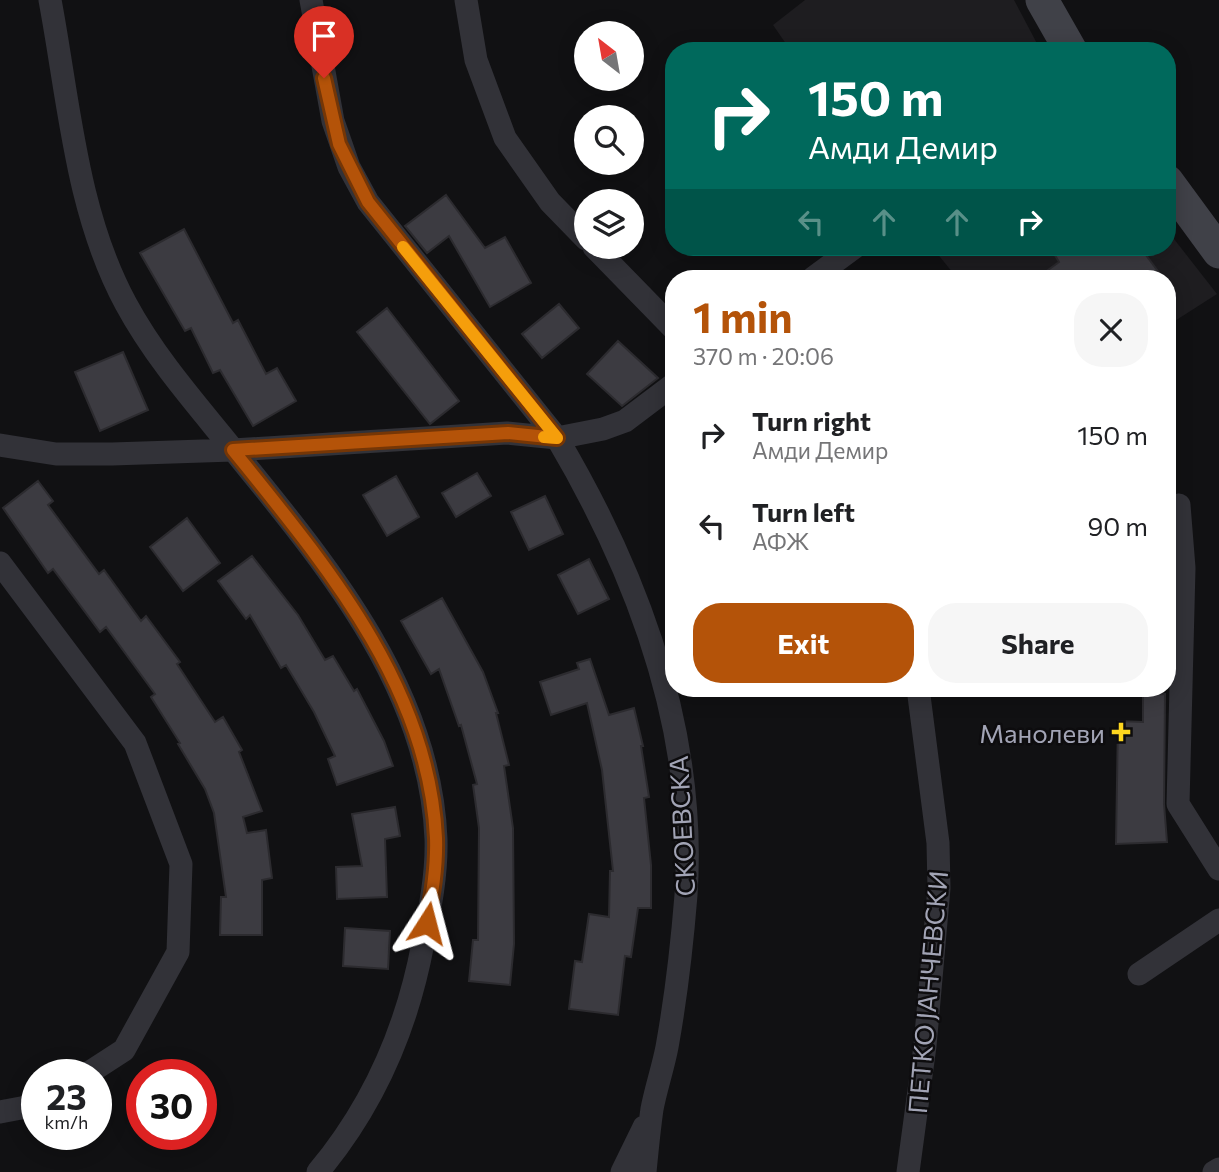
<!DOCTYPE html>
<meta charset="utf-8">
<style>
:root{--surface:#fff;--page:#f6f6f6;--text:#202124;--muted:#757577;--accent:#b45309}
body{margin:0;font-family:Commissioner,sans-serif;background:var(--page);color:var(--text);height:100vh;display:flex;flex-direction:column;font-size:26px;white-space:nowrap}
*{box-sizing:border-box;margin:0}
p{font-size:23px;color:var(--muted)}
.icon{flex:none;width:38px;height:38px;fill:none;stroke:currentColor;stroke-width:2;stroke-linecap:round;stroke-linejoin:round}
.map{position:relative;flex:1;overflow:hidden}
.details{position:absolute;left:665px;top:270px;width:511px;height:427px;display:flex;flex-direction:column;background:var(--surface);border-radius:28px;box-shadow:0 4px 18px #0003}
.details>*{flex:none}
.banner{position:absolute;left:665px;top:42px;width:511px;height:214px;border-radius:28px;box-shadow:0 4px 18px #0003;background:#00695c;color:#fff;overflow:hidden}
.needle{width:46px;rotate:329deg}
.buttons{position:absolute;left:574px;top:21px;display:grid;gap:14px}
.buttons a{display:grid;place-items:center;width:70px;height:70px;border-radius:50%;background:var(--surface);box-shadow:0 4px 18px #0003;font-size:35px}
.speed{position:absolute;left:21px;top:1059px;display:flex;gap:14px;font-size:35px;font-weight:700;text-align:center}
.speed>*{display:grid;place-content:center;width:91px;height:91px;border-radius:50%;background:var(--surface);box-shadow:0 4px 18px #0003;line-height:1}
.speed small{font-size:18px;font-weight:400}
.speed .limit{border:10px solid #d22;background:#fff;color:#111}
.pin{position:absolute;display:grid;place-items:center;width:60px;height:60px;color:#fff;margin:-72px -30px;border-radius:50% 50% 50% 0;rotate:-45deg;box-shadow:0 0 7px #0007}
.pin .icon{rotate:45deg}
.me{position:absolute;width:77px;margin:-38px;rotate:9deg;stroke-linejoin:round;filter:drop-shadow(0 0 5px #0008)}
.turn{display:flex;align-items:center;gap:24px;height:147px;padding:0 28px;font-size:32px}
.turn .icon{width:91px;height:91px;stroke-width:2.5}
.turn b{display:block;font-size:49px;line-height:60px}
.lanes{display:flex;align-items:center;height:66px;padding:0 28px;background:#0003;justify-content:center;gap:35px;direction:ltr}
.lanes .off{opacity:.35}
.round{display:grid;place-items:center;flex:none;width:74px;height:74px;border-radius:28px;background:var(--page)}
.headline{display:flex;align-items:center;justify-content:space-between;height:119px;padding:0 28px}
h1{font-size:42px;font-weight:700;line-height:52px;color:var(--accent)}
.primary-button{display:flex;gap:14px;margin-top:auto;padding:14px 28px}
.primary-button a{flex:1;height:80px;border-radius:28px;background:var(--accent);color:#fff;font-size:28px;font-weight:700;line-height:80px;text-align:center}
.primary-button a+a{background:var(--page);color:var(--text)}
ul{padding:0;list-style:none}
li{display:flex;align-items:center;gap:21px;height:91px;padding:0 28px}
li div{flex:1}
li b{display:block;font-size:26px}
li em{font-style:normal}
.map>svg:first-child{display:block}
</style>
<div class="map">
<svg width="1219" height="1172" viewBox="0 0 1219 1172">
<rect width="100%" height="100%" fill="#111113"/>
<path fill="#1e1d20" d="M805 0H1014L1041 51H791L773 25Z
M1167 230 1217 294 1167 326V278H957L932 247H1167Z"/>
<path fill="#3c3b41" stroke="#2c2b2f" stroke-width="2" d="M446 195 485 248 505 237 531 283 490 307 449 236 427 253 405 226Z
M184 229 233 323 238 320 266 374 277 368 296 401 253 426 220 370 213 373 191 328 185 331 140 253Z
M1050 247H1140L1163 278H1037L1059 262Z
M559 304 579 328 542 358 522 334Z
M387 308 459 401 430 424 357 332Z
M618 341 658 378 622 406 587 374Z
M123 352 148 410 100 431 75 372Z
M477 473 491 496 456 517 442 493Z
M396 476 419 517 387 536 363 495Z
M38 481 53 501 48 505 99 574 104 570 141 621 146 616 180 662 177 664 215 722 223 717 242 750 239 752 262 811 243 817 247 833 266 830 272 878 262 880V935H220L221 897H226L214 813 205 789 178 744 180 743 151 697 155 694 106 627 100 632 53 569 48 573 3 508Z
M545 496 563 534 529 550 511 512Z
M187 518 220 563 183 591 150 547Z
M252 556 298 615 325 660 333 656 354 691 357 689 384 741 393 766 337 785 328 759 335 756 314 712 286 665 281 668 250 615 246 619 218 581Z
M589 559 609 599 578 614 558 575Z
M442 598 483 672 498 713H496L509 765 504 766 513 828 514 944 510 985 469 981 473 940H478L479 828 473 785 477 784 461 725 459 726 439 669 431 674 401 621Z
M590 659 609 715 634 708 643 746H641L649 797 644 798 651 865V908H638L631 957 625 956 618 1015 569 1009 575 961 582 962 589 914 609 917 610 871H613L602 770 587 703 551 715 540 682 579 669 577 663Z
M1165 694 1164 804 1167 842 1116 844 1118 721 1143 722V695Z
M395 807 400 836 385 839 387 897 337 899 336 867 362 866 352 814Z
M345 928 390 931 388 969 343 966Z"/>
<g fill="none" stroke-linecap="round" stroke-linejoin="round">
<path stroke="#323238" stroke-width="23" d="M50 0C69 101 76 212 126 304 153 354 190 397 226 441 319 556 430 683 436 839 437 874 430 909 423 943 407 1029 374 1105 318 1172
M311 0 333 121 349 167 368 202 557 438C638 575 697 733 686 895 682 945 676 997 667 1047 663 1068 656 1088 652 1109 649 1130 647 1151 645 1172
M466 0 476 60 505 138 550 202 586 239
M594 247 674 329
M813 278 855 247
M0 445 56 454H112L233 450 507 433 557 438 603 429 625 421 674 384
M1179 505 1184 568 1178 804 1219 869
M0 563 135 743 181 864 178 952 124 1050 87 1074
M1139 974 1219 920
M0 1112 37 1105
M622 1172 644 1127
M908 1172 925 1046 939 888 938 843 918 688
M1214 1172 1219 1169"/>
<path stroke="#404148" stroke-width="33" d="M1042 0 1071 51
M1167 181 1219 252"/>
</g>
<g fill="none" stroke-linecap="round" stroke-linejoin="round">
<g stroke="#753606" stroke-width="18">
<path id="route" d="M324 78 339 144 368 202 557 438 508 433 233 450C324 563 429 686 436 838 437 867 432 895 427 923"/>
</g>
<use href="#route" stroke="#b45309" stroke-width="12"/>
<path stroke="#f59e0b" stroke-width="12" d="M403 247 557 438 544 437"/>
</g>
<path fill="#fdd61f" stroke="#0d0c0e" stroke-width="2.5" d="M1117.5 721.5h7v7h7v7h-7v7h-7v-7h-7v-7h7z"/>
<g text-anchor="middle" dominant-baseline="central" stroke-width="5" stroke-linejoin="round" paint-order="stroke">
<g font-size="26" fill="#a2a4b5" stroke="#0d0c0e" text-anchor="end">
<text x="1105" y="732">Манолеви</text>
</g>
<g font-size="26" fill="#a2a4b5" stroke="#0d0c0e">
<text transform="translate(681 826) rotate(-93)">СКОЕВСКА</text>
<text transform="translate(927 992) rotate(-85)">ПЕТКО ЈАНЧЕВСКИ</text>
</g>
</g>
</svg>
<div class="buttons">
<a><svg class="needle" viewBox="-14 -14 28 28"><path d="M0-13l5 13h-10z" fill="#e53935"/><path d="M0 13l5-13h-10z" fill="#757577"/></svg></a>
<a><svg class="icon" aria-label="search" viewBox="0 0 24 24"><circle cx="10" cy="10" r="6"/><path d="M15 15l6 6"/></svg></a>
<a><svg class="icon" aria-label="layers" viewBox="0 0 24 24"><path d="M12 4l9 5-9 5-9-5zM3 14l9 5 9-5"/></svg></a>
</div>
<div class="speed"><div>23<small>km/h</small></div><div class="limit">30</div></div>
<div class="pin" style="left:324px;top:78px;background:#d93025"><svg class="icon" aria-label="arrive" viewBox="0 0 24 24"><path d="M6 21V4h12l-3 4 3 4H6"/></svg></div>
<svg class="me" style="left:427px;top:923px" viewBox="-20 -20 40 40"><path d="M0-17L14 15 0 8-14 15z" fill="#b45309" stroke="#fff" stroke-width="4"/></svg>
<div class="banner">
<div class="turn"><svg class="icon" aria-label="right" viewBox="0 0 24 24"><path d="M7 20v-9h11M14 6l5 5-5 5"/></svg><div><b>150 m</b>Амди Демир</div></div>
<div class="lanes"><svg class="icon off" aria-label="left" viewBox="0 0 24 24"><path d="M17 20v-9H6M10 6l-5 5 5 5"/></svg><svg class="icon off" aria-label="ahead" viewBox="0 0 24 24"><path d="M12 20V5M6 11l6-6 6 6"/></svg><svg class="icon off" aria-label="ahead" viewBox="0 0 24 24"><path d="M12 20V5M6 11l6-6 6 6"/></svg><svg class="icon" aria-label="right" viewBox="0 0 24 24"><path d="M7 20v-9h11M14 6l5 5-5 5"/></svg></div>
</div>
<section class="details">
<div class="headline"><div><h1>1 min</h1><p>370 m · 20:06</p></div><a class="round"><svg class="icon" aria-label="close" viewBox="0 0 24 24"><path d="M6 6l12 12M18 6L6 18"/></svg></a></div>
<ul>
<li><svg class="icon" aria-label="right" viewBox="0 0 24 24"><path d="M7 20v-9h11M14 6l5 5-5 5"/></svg><div><b>Turn right</b><p>Амди Демир</p></div><em>150 m</em></li>
<li><svg class="icon" aria-label="left" viewBox="0 0 24 24"><path d="M17 20v-9H6M10 6l-5 5 5 5"/></svg><div><b>Turn left</b><p>АФЖ</p></div><em>90 m</em></li>
</ul>
<div class="primary-button"><a>Exit</a><a>Share</a></div>
</section>
</div>
